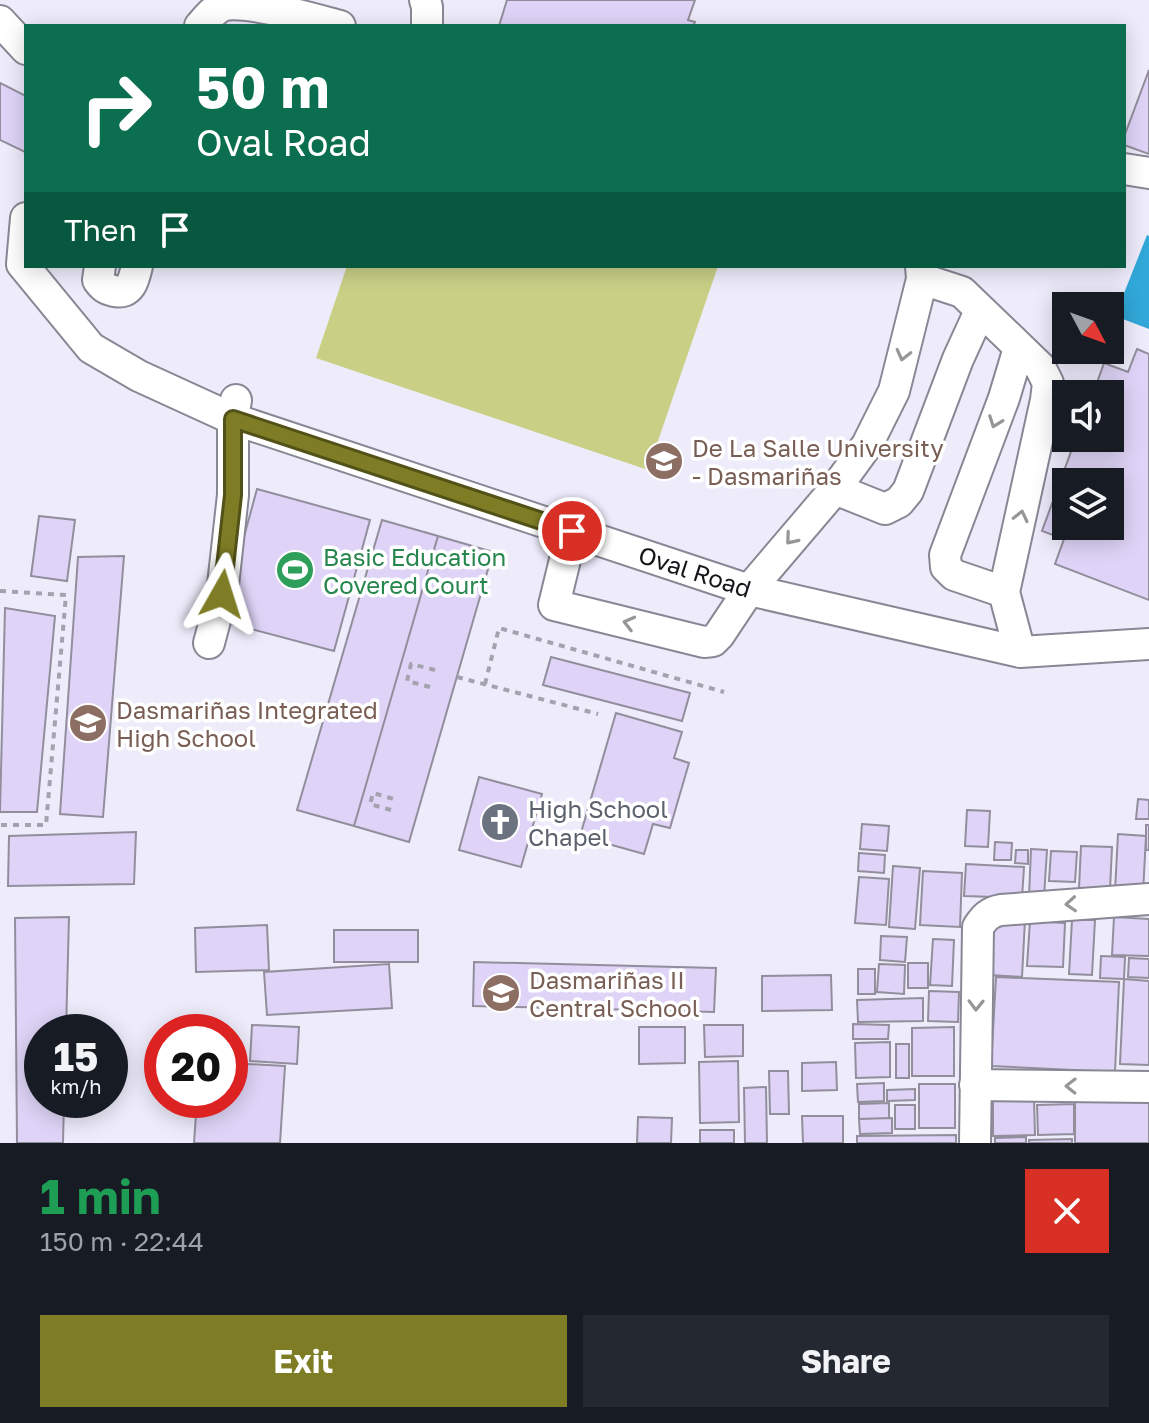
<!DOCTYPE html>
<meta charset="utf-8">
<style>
:root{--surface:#171b24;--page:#242831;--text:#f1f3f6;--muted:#9ea1a6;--accent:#7e7d25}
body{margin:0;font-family:"Golos Text",sans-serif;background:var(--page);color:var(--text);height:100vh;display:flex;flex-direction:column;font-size:30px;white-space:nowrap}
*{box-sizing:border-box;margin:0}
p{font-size:26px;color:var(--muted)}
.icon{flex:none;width:44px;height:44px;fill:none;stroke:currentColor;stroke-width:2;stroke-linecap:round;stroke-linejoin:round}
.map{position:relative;height:1143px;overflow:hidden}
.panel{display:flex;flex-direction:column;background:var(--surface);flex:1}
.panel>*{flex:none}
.guide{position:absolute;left:24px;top:24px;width:1102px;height:244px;border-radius:0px;box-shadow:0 4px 20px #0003;background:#0b6e4f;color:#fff;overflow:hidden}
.needle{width:52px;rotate:131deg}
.buttons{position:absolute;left:1052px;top:292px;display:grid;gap:16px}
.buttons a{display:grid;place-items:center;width:72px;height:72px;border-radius:0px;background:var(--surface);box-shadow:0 4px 20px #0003;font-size:40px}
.speed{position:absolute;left:24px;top:1014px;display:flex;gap:16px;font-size:40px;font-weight:700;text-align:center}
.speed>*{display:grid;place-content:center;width:104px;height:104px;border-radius:50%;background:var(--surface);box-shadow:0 4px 20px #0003;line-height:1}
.speed small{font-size:20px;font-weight:400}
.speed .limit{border:12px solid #d22;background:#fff;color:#111}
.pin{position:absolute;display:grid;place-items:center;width:68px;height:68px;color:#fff;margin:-34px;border:4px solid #fff;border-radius:50%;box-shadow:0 2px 8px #0007}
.me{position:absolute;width:88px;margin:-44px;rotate:6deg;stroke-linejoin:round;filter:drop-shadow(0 0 6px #0008)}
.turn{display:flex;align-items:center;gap:28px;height:168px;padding:0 40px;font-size:36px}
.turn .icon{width:104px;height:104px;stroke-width:2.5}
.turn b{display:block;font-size:56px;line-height:68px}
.then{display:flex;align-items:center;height:76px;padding:0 40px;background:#0003;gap:16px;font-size:30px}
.round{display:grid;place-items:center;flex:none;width:84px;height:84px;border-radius:0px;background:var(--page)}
.headline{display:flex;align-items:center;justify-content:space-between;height:136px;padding:0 40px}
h1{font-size:48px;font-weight:700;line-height:60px;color:#1e9e55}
.action{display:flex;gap:16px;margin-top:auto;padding:16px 40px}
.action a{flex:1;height:92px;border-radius:0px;background:var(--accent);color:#fff;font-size:32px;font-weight:700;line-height:92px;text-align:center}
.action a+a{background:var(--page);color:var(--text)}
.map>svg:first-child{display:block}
</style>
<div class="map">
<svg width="1149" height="1143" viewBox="0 0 1149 1143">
<rect width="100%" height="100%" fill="#eeecfb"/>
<path fill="#c9d086" d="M347 266H718L648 470 316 358Z"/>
<path fill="#31a8d9" d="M1147 235 1149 236V329L1115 316Z"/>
<path fill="#dfd4f7" stroke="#928e9c" stroke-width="2" fill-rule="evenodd" d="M507 0H695L688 20 695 22 693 26H499Z
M1149 70V154L1124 145V137Z
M0 83 26 96 25 152 0 140Z
M1137 349 1149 354V600L1055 564 1064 539 1042 531 1076 438H1110V394H1093L1104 363 1128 372ZM1066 482H1110V526H1066Z
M257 489 370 520 334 651 221 621Z
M39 516 75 520 67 581 31 576Z
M382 520 438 536 354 826 297 810Z
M438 536 493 552 409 842 354 826Z
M124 556 103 817 60 814 78 557Z
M5 608 55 616 37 812H0Z
M551 657 690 693 682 721 543 685Z
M616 713 682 732 674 758 689 763 670 828 653 824 644 854 580 836Z
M479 777 542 794 521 867 459 850Z
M1138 799 1149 800V819H1136Z
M967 810 990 811 988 847 965 846Z
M862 824 889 826 887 851 860 849Z
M1146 825H1149V850H1146Z
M136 832 134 884 8 886 9 836Z
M1118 834 1146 836 1143 893 1115 891Z
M995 842 1012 843 1011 860H994Z
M1081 846 1112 847 1110 890 1079 888Z
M1031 849 1047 850 1044 897H1029Z
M1016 850H1028V864L1015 863Z
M1051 851 1077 852 1075 882 1049 881Z
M859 853 885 855 884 873 858 871Z
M966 864 1024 867 1022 898 964 896Z
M893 866 920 868 915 929 889 927Z
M923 871 962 873 960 927 920 925Z
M859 877 889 879 886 925 855 923Z
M69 917 66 1032H42V1100H64L63 1143H17L15 918Z
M1114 917 1149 919V956L1112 955Z
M993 918 1025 920 1022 977 990 975Z
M1072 920H1095L1092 975 1069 974Z
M1030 921 1065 923 1063 967 1027 966Z
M267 925 269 970 196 972 195 928Z
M334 930H418V962H334Z
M881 936 907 937 905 962 880 960Z
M933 939 954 940 952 986 930 985Z
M1101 956 1125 957 1124 979 1100 978Z
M1129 958 1149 959V978L1128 977Z
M474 962 716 968 714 1012 473 1006Z
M908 963H928V988H908Z
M389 964 392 1008 267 1015 264 972Z
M879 964 905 965 904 994 877 992Z
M858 969H875V994H858Z
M831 975 832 1010 762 1011V976Z
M996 977 1119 982 1115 1072 991 1066Z
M1124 979 1149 981V1065L1120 1064Z
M929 991 959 992 958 1022 928 1021Z
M923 998V1021L858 1022 857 1000Z
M853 1024 889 1025 888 1039H853Z
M252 1025 299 1027 297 1064 250 1061Z
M704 1025H743V1056L705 1057Z
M639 1027H685V1063L639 1064Z
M954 1027V1076H912V1028Z
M890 1042V1077L856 1078 855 1043Z
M896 1044H909V1078H896Z
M738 1061 739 1122 700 1123 699 1062Z
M836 1062 837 1090 802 1091V1063Z
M230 1063 285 1066 280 1143H194L197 1100H230Z
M769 1071H788L789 1114H770Z
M884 1083V1101L858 1102 857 1084Z
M919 1084H955V1128H919Z
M766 1087 767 1143H745L744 1088Z
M915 1089V1100L887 1101V1090Z
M1149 1099V1143H1075V1100Z
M1034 1100 1035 1135 993 1136V1101Z
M889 1103V1118L859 1119V1104Z
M1074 1104V1134L1038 1135 1037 1105Z
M895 1105H915V1129H895Z
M802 1116H843V1143H803Z
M638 1117 672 1118 671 1143H637Z
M892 1118V1133L860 1134 859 1119Z
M700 1130H734V1143H700Z
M956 1135V1143H857V1136Z
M1026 1137V1143H995V1138Z
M1072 1139V1143H1029V1140Z"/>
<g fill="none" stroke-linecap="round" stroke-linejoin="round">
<g stroke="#8a8795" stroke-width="34">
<path id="minor" d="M425 0 427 7V26
M0 21 26 49
M200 26C207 18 214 9 224 5 249 0 313 19 340 26
M1124 169 1149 173
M26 218 22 264 91 348 139 376 233 419 749 590 1020 652 1149 644
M100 266 98 280C103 287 106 289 114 291 131 295 134 279 137 266
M922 279 962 292 1040 367 1048 383 1046 400 1004 592 1020 652
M835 489 885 509 899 502 908 491 958 359 980 311
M572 531 554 605 704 642 713 641 719 635 749 590 835 489 867 445 894 391 922 279 921 266
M1004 592 954 575 946 567 945 555 1004 398 1019 348
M209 643 222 594 233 495V419L236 400
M975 1085 1149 1087
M975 1143 978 927C984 918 989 912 1001 910L1149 899"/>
</g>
<path stroke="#a4a2ae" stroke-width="4" stroke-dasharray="6 6" stroke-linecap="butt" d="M0 591 66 595 46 825H0
M457 677 598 714
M485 684 499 628 724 692
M430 687 407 681 411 664 435 670
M391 810 370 804 373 793 394 799"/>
<use href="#minor" stroke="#fff" stroke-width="30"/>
</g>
<defs><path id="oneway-chevron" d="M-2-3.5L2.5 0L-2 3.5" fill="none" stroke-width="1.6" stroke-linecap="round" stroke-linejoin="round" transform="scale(2)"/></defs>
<g stroke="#969598">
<use href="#oneway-chevron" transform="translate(903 355) rotate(104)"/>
<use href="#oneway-chevron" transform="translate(995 422) rotate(110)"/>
<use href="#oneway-chevron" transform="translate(1021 516) rotate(-77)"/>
<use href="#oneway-chevron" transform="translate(791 539) rotate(130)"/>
<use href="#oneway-chevron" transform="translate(629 623) rotate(-166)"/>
<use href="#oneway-chevron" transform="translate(1071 904) rotate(176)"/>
<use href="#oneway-chevron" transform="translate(976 1005) rotate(91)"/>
<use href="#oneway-chevron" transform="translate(1071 1086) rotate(-179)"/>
</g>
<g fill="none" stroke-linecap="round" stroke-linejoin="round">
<g stroke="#525118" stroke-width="20">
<path id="route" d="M222 594 233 495V419L572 531"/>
</g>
<use href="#route" stroke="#7e7d25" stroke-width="14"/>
</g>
<defs>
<g id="university-disc" transform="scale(2)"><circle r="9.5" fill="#8d6e63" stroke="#fff"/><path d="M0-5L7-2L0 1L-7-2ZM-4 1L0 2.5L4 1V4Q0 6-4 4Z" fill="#fff"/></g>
<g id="stadium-disc" transform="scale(2)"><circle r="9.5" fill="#2e9e5b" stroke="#fff"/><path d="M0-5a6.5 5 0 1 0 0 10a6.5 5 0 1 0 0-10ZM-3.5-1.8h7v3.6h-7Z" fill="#fff"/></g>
<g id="school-disc" transform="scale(2)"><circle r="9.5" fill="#8d6e63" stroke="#fff"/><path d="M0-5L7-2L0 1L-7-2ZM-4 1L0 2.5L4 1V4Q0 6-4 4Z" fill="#fff"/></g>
<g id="church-disc" transform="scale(2)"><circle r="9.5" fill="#6b7280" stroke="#fff"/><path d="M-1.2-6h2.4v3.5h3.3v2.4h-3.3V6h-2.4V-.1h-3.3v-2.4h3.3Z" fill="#fff"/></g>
</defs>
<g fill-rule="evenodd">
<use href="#university-disc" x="664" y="461"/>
<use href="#stadium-disc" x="295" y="570"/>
<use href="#school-disc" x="88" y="723"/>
<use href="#church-disc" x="500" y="822"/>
<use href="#school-disc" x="501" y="993"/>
</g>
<g text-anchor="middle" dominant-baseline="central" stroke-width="7" stroke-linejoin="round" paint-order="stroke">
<g font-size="24" fill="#785e54" stroke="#fff" text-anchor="start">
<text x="692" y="447">De La Salle University<tspan x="692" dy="28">- Dasmariñas</tspan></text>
<text x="116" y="709">Dasmariñas Integrated<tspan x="116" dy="28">High School</tspan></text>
<text x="529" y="979">Dasmariñas II<tspan x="529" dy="28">Central School</tspan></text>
</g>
<g font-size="24" fill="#27864d" stroke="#fff" text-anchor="start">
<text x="323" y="556">Basic Education<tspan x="323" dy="28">Covered Court</tspan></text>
</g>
<g font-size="24" fill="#151419" stroke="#fff">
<text transform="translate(695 571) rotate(18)">Oval Road</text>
</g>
<g font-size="24" fill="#5b616d" stroke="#fff" text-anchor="start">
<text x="528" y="808">High School<tspan x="528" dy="28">Chapel</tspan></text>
</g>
</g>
</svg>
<div class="buttons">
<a><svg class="needle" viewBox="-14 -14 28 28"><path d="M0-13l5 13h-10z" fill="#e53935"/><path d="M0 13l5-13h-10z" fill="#9ea1a6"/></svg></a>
<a><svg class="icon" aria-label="sound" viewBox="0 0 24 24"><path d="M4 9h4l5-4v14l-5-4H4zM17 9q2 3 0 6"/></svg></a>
<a><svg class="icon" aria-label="layers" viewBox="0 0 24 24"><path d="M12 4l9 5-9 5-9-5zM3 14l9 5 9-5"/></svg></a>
</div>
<div class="speed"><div>15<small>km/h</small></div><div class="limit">20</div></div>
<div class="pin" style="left:572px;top:531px;background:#d93025"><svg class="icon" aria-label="arrive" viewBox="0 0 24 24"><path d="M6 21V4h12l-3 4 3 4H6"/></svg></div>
<svg class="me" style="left:222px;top:594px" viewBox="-20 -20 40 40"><path d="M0-17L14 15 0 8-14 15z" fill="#7e7d25" stroke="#fff" stroke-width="4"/></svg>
<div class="guide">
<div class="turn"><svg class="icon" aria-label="right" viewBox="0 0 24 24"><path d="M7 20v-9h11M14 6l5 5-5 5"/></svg><div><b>50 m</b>Oval Road</div></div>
<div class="then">Then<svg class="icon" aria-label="arrive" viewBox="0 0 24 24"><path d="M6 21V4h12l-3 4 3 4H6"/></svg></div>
</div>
</div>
<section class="panel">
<div class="headline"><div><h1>1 min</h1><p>150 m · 22:44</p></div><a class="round" style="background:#d93025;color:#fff"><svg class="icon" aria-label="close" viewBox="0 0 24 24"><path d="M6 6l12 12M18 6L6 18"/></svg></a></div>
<div class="action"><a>Exit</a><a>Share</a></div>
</section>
